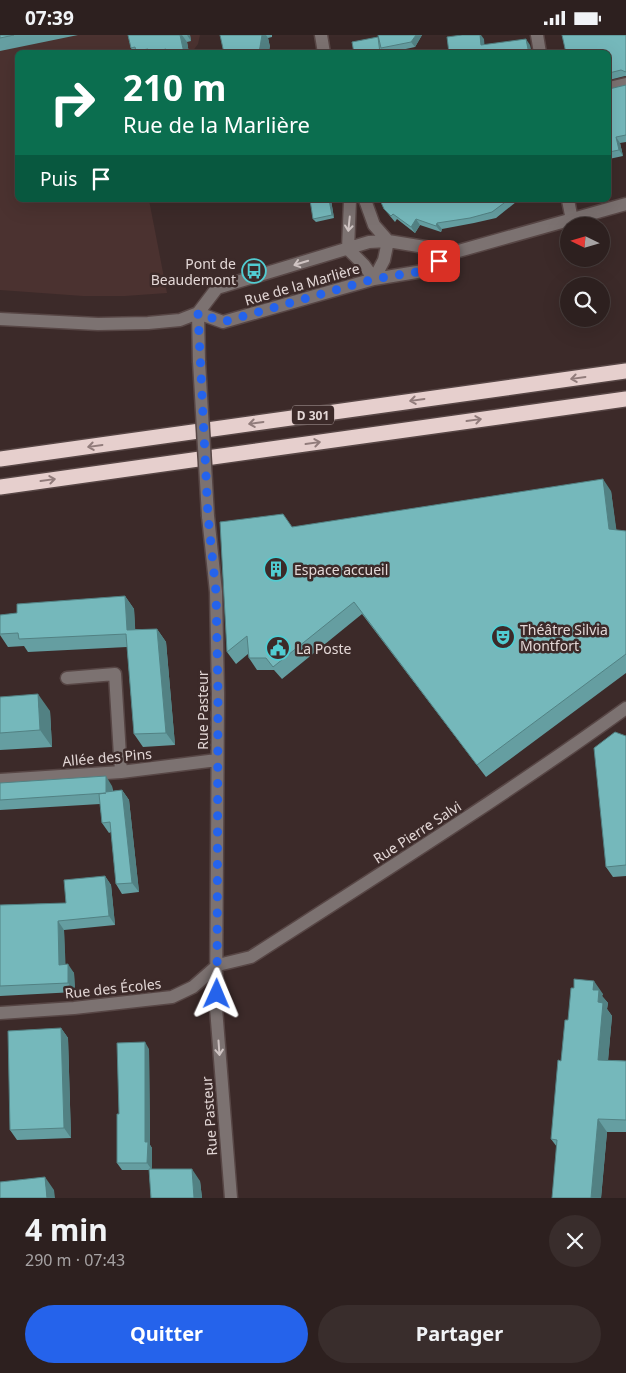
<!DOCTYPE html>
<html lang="fr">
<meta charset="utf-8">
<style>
:root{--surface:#2d201f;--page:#392d2c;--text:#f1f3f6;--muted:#a7a3a4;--line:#483e3d;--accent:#2563eb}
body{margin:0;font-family:"Noto Sans",sans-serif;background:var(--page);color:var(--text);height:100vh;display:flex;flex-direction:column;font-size:19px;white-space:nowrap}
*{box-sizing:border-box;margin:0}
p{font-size:16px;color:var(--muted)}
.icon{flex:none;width:28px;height:28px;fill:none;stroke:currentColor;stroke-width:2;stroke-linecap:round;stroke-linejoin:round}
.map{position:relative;height:1163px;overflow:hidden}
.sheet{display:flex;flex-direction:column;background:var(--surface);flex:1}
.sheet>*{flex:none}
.banner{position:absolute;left:15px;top:15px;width:596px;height:152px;border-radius:8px;box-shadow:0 5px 20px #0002,0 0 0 1px var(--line);background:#0b6e4f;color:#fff;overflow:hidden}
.needle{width:32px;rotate:275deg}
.fabs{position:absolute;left:560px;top:182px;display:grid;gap:10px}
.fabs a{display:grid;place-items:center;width:50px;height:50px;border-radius:50%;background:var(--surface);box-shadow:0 5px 20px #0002,0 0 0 1px var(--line);font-size:25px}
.pin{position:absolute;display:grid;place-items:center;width:42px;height:42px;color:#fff;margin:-21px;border-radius:10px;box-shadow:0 2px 8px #0006}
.me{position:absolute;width:55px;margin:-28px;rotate:1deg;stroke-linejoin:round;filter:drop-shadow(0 0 4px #0008)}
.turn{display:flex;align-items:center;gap:18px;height:105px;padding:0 25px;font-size:22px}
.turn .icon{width:65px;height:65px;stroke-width:2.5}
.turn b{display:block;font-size:35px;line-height:42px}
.then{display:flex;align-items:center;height:48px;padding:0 25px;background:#0003;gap:10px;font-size:19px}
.round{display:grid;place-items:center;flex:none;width:52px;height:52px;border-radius:26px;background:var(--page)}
.head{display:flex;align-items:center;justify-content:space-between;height:85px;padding:0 25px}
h1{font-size:30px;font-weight:700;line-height:38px}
.button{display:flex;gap:10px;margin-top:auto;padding:10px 25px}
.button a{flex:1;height:58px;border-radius:30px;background:var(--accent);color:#fff;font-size:20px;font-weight:700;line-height:58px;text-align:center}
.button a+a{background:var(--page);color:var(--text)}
.status{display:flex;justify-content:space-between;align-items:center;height:35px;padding:0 25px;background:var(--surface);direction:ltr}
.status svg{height:14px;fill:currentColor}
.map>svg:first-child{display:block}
</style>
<div class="status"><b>07:39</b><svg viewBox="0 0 49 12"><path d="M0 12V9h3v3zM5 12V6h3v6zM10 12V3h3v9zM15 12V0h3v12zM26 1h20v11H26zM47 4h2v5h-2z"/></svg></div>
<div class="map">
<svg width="626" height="1163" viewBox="0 0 626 1163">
<rect width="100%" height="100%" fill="#3c2a29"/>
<path fill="#4b3230" d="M0 0H200L198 9 192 17 18 18V165H149L167 258 125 261H83L0 255Z"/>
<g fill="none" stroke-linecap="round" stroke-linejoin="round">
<g stroke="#574645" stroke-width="15">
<path id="minor" d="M321 0 324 18
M537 0 540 18
M609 53 626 49
M568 165 572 185
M348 214 364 230 374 244 384 225 388 206 374 190 365 165
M348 214 350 165
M198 278 223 287 374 244 423 236 455 217 626 169
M198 278 217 253 369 207 388 206 455 217
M198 278 199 326
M0 284 98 289 148 288 180 285 198 278
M208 481 216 557 218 659 216 973 231 1163
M67 643 115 639 121 737
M0 745 121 737 217 725
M218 930 251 922C377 841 504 761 626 673
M0 978 74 973 172 962 193 952 218 930"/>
</g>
<g stroke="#574645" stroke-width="18">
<path id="highway" d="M0 424 626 336
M0 452 626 364"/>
</g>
<use href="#minor" stroke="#7c7271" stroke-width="12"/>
<use href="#highway" stroke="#e6cfcd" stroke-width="15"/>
<g stroke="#574645" stroke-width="15" stroke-linecap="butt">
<path id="minor-bridge" d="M199 326 208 481"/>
</g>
<use href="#minor-bridge" stroke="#7c7271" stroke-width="12"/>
</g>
<path fill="#659ea1" d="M0 0H78L0 16Z
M128 0H190L191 6 187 7 189 18H134L131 13Z
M220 0H272V2L268 3 270 12Z
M422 0 415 12 387 18H354L379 4Z
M626 0V41H625L609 45V18Z
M626 50V107L620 108 623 121 609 124V54Z
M331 165 334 183 316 187 313 184Z
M380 165H515L516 167 496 183 474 188 442 194 441 197 420 190 415 198 397 184 395 187 384 174Z
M611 456 616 495 626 496V638L486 742 362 579 282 644 274 635H257L249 623 248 619 236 629 227 617 292 492Z
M125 561 134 574 135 594H157L166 607 175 710 143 712 134 699 127 612 28 617 24 611 8 612 0 600V580L17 578Z
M0 662 50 676 52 712 0 715Z
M626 701V841L613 842 606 832Z
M0 748 112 751 113 756 122 755 129 765 139 857 122 859 116 849 111 797 109 798 102 788 100 769 0 775Z
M105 841 111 850 115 890 64 895 65 929 74 938 75 957 0 961V870L66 868Z
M574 953 603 959 602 961 608 968 607 974 612 981 608 1025 626 1026V1097H607L601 1163H552L557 1112 551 1104 561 1026Z
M61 993 68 1003 71 1103 17 1105 10 1095Z
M149 1014 150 1110 152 1113V1134L200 1146 202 1163H151L149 1135H122L117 1128 119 1079Z"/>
<path fill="#528183" d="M180 0H182L187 7 189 18H184Z
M187 0H190L191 6Z
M262 0H266L268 3 270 12 269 18H259Z
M416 0H422L415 12 411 7Z
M480 0H481L484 4 485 16 481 10Z
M526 4 530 10 532 18H531L528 14Z
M616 102 620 108 623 121 619 115Z
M329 165H331L334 183 332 180Z
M416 184 420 190 415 198 411 192Z
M437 188 442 194 441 197 436 191Z
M603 444 611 456 618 506 609 494Z
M125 561 134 574 136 607 127 595Z
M157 594 166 607 175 710 166 698Z
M38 659 50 676 52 712 40 695Z
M106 741 112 751 113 766 106 757Z
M122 755 129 765 139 857 132 848Z
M105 841 111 850 115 890 109 881Z
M58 886 64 895 66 939 59 930Z
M68 929 74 938 75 957 68 948Z
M594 946 603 959 602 961 608 968 607 974 612 981 607 1037 598 1025V967L593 955Z
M61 993 68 1003 71 1103 64 1093Z
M145 1007 149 1014 150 1110 152 1113V1135L147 1128 145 1107Z
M598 1084 607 1097 601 1163H591Z
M192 1134 200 1146 202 1163H194Z
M45 1142 54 1155 55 1163H47Z"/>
<path fill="#75b8bb" stroke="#528183" d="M0 0H14L0 3Z
M128 0H180L184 18H164L166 14 150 18H149L148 14 136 16 135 12 131 13Z
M220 0H262L259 18H224Z
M378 0H416L411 7 381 13Z
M462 0H480L481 10 526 4 528 14 531 18H449L447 2Z
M562 0H626V37L621 35 609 38V18H566Z
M378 2 380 18H354L352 7Z
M626 50V100L616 102 619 115 609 117V54Z
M310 165H329L332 180 313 184Z
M380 165H508L492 177 470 183 437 188 436 191 416 184 411 192 393 179 391 181 384 174Z
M603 444 609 494 626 496V619L477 730 354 567 273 632 266 623H249L247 601 227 617 220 487 283 479 292 492Z
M125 561 127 595 157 594 166 698 134 699 126 599 19 604 18 598 0 599V580L17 578V569Z
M38 659 40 695 0 698V662Z
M615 697 626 701V830L606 832 594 713Z
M106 741V757L122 755 132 848 116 849 110 787 102 788 99 759 106 758 0 765V748Z
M105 841 109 881 58 886 59 930 68 929V948L0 951V870L66 868 64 845Z
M574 944 594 946 593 955H599L598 967 603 968 598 1025 626 1026V1085L598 1084 591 1163H552L557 1105 551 1104 558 1025 561 1026 565 985H568L571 953H574Z
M61 993 64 1093 10 1095 8 996Z
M145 1007V1107H148L147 1128H117V1079H119L117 1008Z
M149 1134H192L194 1163H151Z
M45 1142 47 1163H0V1147Z"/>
<defs><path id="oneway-shaft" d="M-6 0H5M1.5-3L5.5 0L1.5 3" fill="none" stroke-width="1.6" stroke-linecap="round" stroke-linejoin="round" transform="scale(1.25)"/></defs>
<g stroke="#cec3c2">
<use href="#oneway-shaft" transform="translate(349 189) rotate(96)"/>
<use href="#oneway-shaft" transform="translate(301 228) rotate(163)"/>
<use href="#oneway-shaft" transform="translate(219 1013) rotate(86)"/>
</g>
<g stroke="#917c7b">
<use href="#oneway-shaft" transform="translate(578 343) rotate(172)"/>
<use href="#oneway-shaft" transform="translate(417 365) rotate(172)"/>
<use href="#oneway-shaft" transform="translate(474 385) rotate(-8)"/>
<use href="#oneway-shaft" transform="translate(256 388) rotate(172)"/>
<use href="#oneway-shaft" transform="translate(313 408) rotate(-8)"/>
<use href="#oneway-shaft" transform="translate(95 411) rotate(172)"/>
<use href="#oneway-shaft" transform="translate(48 445) rotate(-8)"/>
</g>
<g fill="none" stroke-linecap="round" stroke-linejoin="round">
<path stroke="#2563eb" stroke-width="9" stroke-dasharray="0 16.2" d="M217 959 218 658 216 557 208 481 198 278 223 287 374 244 423 236 439 226"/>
</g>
<defs>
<g id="bus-ring" transform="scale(1.25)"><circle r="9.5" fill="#3c2a29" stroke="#51ccd1" stroke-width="1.5"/><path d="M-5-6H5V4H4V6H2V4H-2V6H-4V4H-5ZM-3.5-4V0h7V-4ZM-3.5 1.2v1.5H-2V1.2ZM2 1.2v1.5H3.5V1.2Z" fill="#51ccd1"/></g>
<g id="building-ring" transform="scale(1.25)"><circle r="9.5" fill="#3c2a29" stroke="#51ccd1" stroke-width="1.5"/><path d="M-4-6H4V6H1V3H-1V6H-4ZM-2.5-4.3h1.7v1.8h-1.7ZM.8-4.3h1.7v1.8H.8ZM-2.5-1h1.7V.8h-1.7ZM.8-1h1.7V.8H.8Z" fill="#51ccd1"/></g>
<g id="theatre-ring" transform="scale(1.25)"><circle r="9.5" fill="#3c2a29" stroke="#51ccd1" stroke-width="1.5"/><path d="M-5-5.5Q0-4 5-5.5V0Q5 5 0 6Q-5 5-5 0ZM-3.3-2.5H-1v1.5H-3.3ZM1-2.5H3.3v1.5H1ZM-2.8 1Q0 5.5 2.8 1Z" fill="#51ccd1"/></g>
<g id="civic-ring" transform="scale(1.25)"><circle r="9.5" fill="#3c2a29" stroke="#51ccd1" stroke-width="1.5"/><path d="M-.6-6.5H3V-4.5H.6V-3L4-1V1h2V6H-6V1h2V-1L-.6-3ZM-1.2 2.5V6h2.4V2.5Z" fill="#51ccd1"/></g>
</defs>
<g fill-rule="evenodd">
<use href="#bus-ring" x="254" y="236"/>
<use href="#building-ring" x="276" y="534"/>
<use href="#theatre-ring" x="503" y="602"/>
<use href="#civic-ring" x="278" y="613"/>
</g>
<g text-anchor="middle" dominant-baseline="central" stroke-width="5" stroke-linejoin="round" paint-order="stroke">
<rect fill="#3c2a29" stroke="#b1a3a2" stroke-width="1" x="292" y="370.5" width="42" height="19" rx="4"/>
<g font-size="12" font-weight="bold" fill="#e3d7d6">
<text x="313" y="380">D 301</text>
</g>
<g font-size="14" fill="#e3d7d6" stroke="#3c2a29" text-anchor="start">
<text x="236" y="228" text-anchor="end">Pont de<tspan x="236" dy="16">Beaudemont</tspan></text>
<text x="294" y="534">Espace accueil</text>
<text x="520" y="594">Théâtre Silvia<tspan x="520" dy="16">Montfort</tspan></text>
<text x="296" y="613">La Poste</text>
</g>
<g font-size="14" fill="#e3d7d6" stroke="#3c2a29">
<text transform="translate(302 249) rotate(-16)">Rue de la Marlière</text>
<text transform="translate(202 675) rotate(-90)">Rue Pasteur</text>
<text transform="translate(107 722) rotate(-5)">Allée des Pins</text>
<text transform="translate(417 797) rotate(-33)">Rue Pierre Salvi</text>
<text transform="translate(113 953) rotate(-6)">Rue des Écoles</text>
<text transform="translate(209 1081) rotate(-94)">Rue Pasteur</text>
</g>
</g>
</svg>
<div class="fabs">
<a><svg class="needle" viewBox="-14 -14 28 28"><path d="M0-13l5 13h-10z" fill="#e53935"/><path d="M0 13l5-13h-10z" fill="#a7a3a4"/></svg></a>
<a><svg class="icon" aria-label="search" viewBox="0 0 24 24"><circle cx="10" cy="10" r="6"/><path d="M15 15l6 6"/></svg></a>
</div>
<div class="pin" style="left:439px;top:226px;background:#d93025"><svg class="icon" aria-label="arrive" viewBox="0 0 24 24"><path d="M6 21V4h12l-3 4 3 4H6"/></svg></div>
<svg class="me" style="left:217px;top:959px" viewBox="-20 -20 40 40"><path d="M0-17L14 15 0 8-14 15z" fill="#2563eb" stroke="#fff" stroke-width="4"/></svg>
<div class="banner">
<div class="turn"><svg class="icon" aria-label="right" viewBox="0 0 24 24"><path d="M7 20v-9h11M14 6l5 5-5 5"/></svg><div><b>210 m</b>Rue de la Marlière</div></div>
<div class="then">Puis<svg class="icon" aria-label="arrive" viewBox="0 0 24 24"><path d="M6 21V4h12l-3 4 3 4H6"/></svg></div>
</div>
</div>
<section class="sheet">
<div class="head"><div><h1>4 min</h1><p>290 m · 07:43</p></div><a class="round"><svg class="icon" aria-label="close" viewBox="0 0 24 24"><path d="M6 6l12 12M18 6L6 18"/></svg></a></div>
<div class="button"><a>Quitter</a><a>Partager</a></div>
</section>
